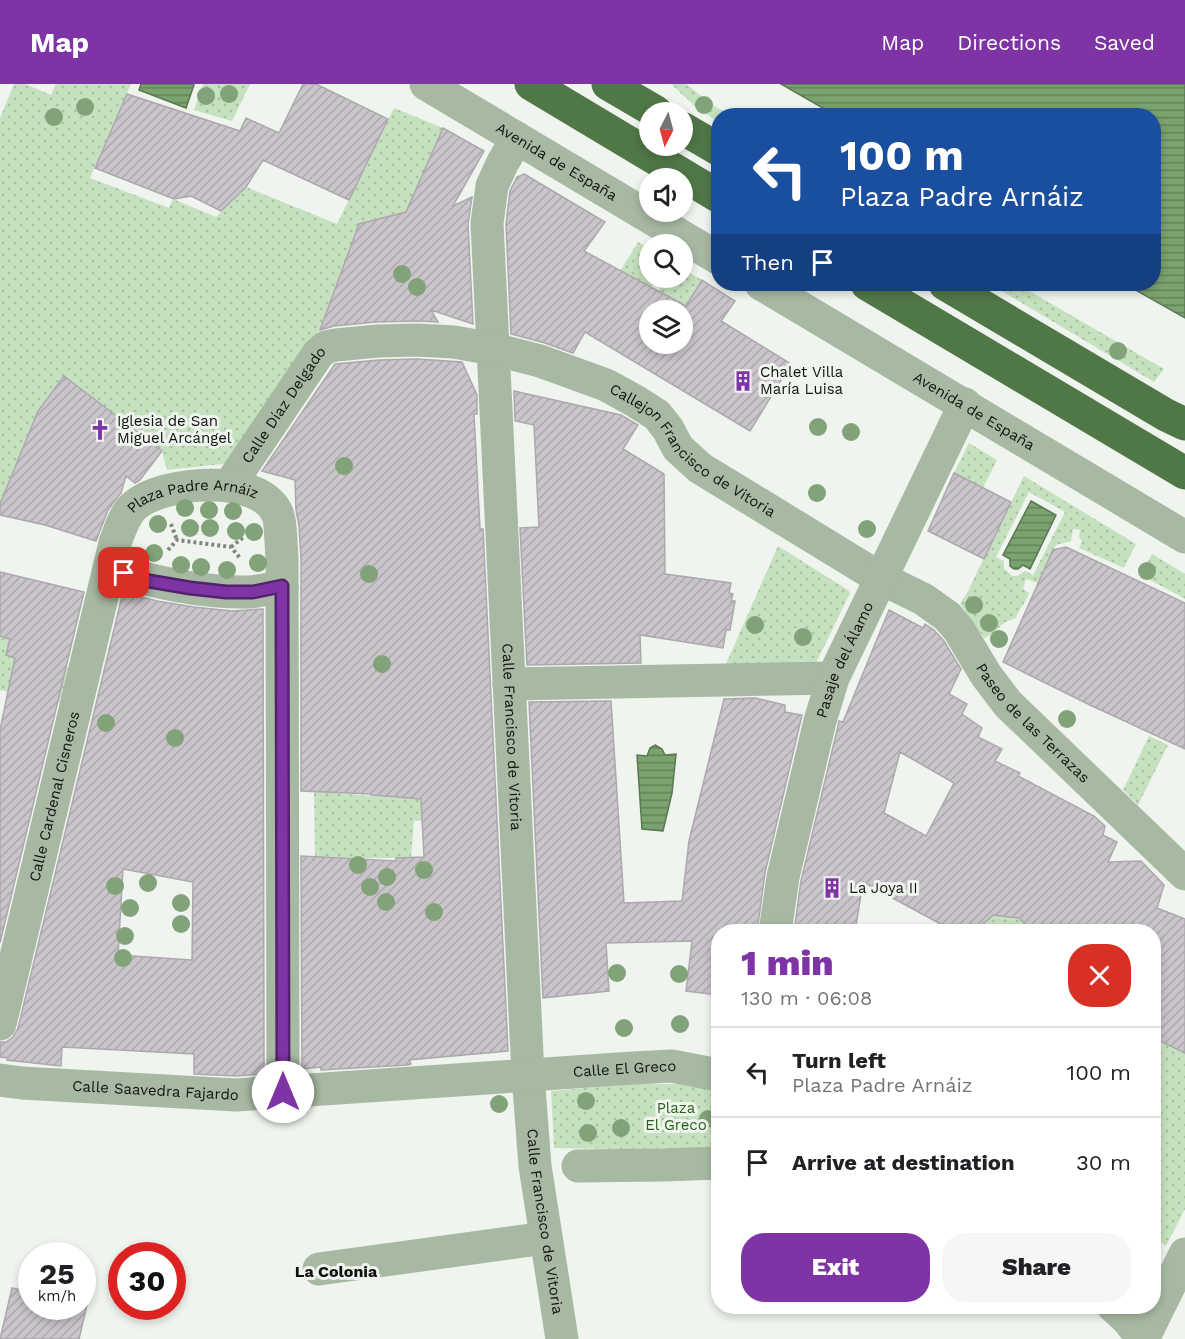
<!DOCTYPE html>
<meta charset="utf-8">
<style>
:root{--surface:#fff;--page:#f6f6f6;--text:#202124;--muted:#757577;--line:#e0e0e0;--accent:#7f34a6}
body{margin:0;font-family:"Work Sans",sans-serif;background:var(--page);color:var(--text);height:100vh;display:flex;flex-direction:column;font-size:22px;white-space:nowrap}
*{box-sizing:border-box;margin:0}
p{font-size:20px;color:var(--muted)}
.icon{flex:none;width:33px;height:33px;fill:none;stroke:currentColor;stroke-width:2;stroke-linecap:round;stroke-linejoin:round}
.map{position:relative;flex:1;overflow:hidden}
.panel{position:absolute;left:711px;top:840px;width:450px;height:390px;display:flex;flex-direction:column;background:var(--surface);border-radius:24px;box-shadow:0 3px 9px #0003}
.panel>*{flex:none}
.top-card{position:absolute;left:711px;top:24px;width:450px;height:183px;border-radius:24px;box-shadow:0 3px 9px #0003;background:#1a4fa0;color:#fff;overflow:hidden}
.needle{width:39px;rotate:186deg}
.tools{position:absolute;left:639px;top:18px;display:grid;gap:12px}
.tools a{display:grid;place-items:center;width:54px;height:54px;border-radius:50%;background:var(--surface);box-shadow:0 3px 9px #0003;font-size:30px}
.speed{position:absolute;left:18px;top:1158px;display:flex;gap:12px;font-size:30px;font-weight:700;text-align:center}
.speed>*{display:grid;place-content:center;width:78px;height:78px;border-radius:50%;background:var(--surface);box-shadow:0 3px 9px #0003;line-height:1}
.speed small{font-size:15px;font-weight:400}
.speed .limit{border:9px solid #d22;background:#fff;color:#111}
.pin{position:absolute;display:grid;place-items:center;width:51px;height:51px;color:#fff;margin:-26px;border-radius:12px;box-shadow:0 3px 9px #0006}
.me{position:absolute;width:66px;margin:-33px;rotate:0deg;stroke-linejoin:round;filter:drop-shadow(0 0 4px #0008)}
.turn{display:flex;align-items:center;gap:21px;height:126px;padding:0 30px;font-size:27px}
.turn .icon{width:78px;height:78px;stroke-width:2.5}
.turn b{display:block;font-size:42px;line-height:51px}
.then{display:flex;align-items:center;height:57px;padding:0 30px;background:#0003;gap:12px;font-size:22px}
.round{display:grid;place-items:center;flex:none;width:63px;height:63px;border-radius:24px;background:var(--page)}
.overview{display:flex;align-items:center;justify-content:space-between;height:102px;padding:0 30px}
h1{font-size:36px;font-weight:800;line-height:45px;color:var(--accent)}
.button{display:flex;gap:12px;margin-top:auto;padding:12px 30px}
.button a{flex:1;height:69px;border-radius:24px;background:var(--accent);color:#fff;font-size:24px;font-weight:800;line-height:69px;text-align:center}
.button a+a{background:var(--page);color:var(--text)}
ul{padding:0;list-style:none}
li{display:flex;align-items:center;gap:18px;height:90px;padding:0 30px;border-top:2px solid var(--line)}
li div{flex:1}
li b{display:block;font-size:22px}
li em{font-style:normal}
header{display:flex;align-items:center;gap:36px;box-sizing:border-box;height:84px;padding:0 30px;background:var(--accent);color:#fff}
header strong{font-size:28px}
nav{display:flex;gap:33px;margin-inline-start:auto;font-size:21px}
.map>svg:first-child{display:block}
</style>
<header>
<strong>Map</strong>
<nav><a>Map</a><a>Directions</a><a>Saved</a></nav>
</header>
<div class="map">
<svg width="1185" height="1255" viewBox="0 0 1185 1255">
<defs>
<pattern id="grass-dots" width="8" height="8" patternUnits="userSpaceOnUse" patternTransform="scale(1.5)"><rect width="8" height="8" fill="#c6e1bf"/><path d="M2 2h.1M6 6h.1" fill="none" stroke="#a9c0a3" stroke-width="1.8" stroke-linecap="round"/></pattern>
<pattern id="water-rules" width="6" height="5" patternUnits="userSpaceOnUse" patternTransform="scale(1.5)"><rect width="6" height="5" fill="#7aa36f"/><path d="M0 2.5h6" fill="none" stroke="#63835a"/></pattern>
<pattern id="building-hatch" width="6" height="6" patternUnits="userSpaceOnUse" patternTransform="scale(1.5)"><rect width="6" height="6" fill="#c9c5cb"/><path d="M-1 1l2-2M0 6l6-6M5 7l2-2" fill="none" stroke="#aca8ad"/></pattern>
</defs>
<rect width="100%" height="100%" fill="#eff4ee"/>
<path fill="url(#grass-dots)" fill-rule="evenodd" d="M14 0H25L51 11 56 0H131L90 94 169 124 173 115 216 133 246 103 337 140 394 24 443 44 406 129 359 140 321 243 232 379 167 386 162 367 64 292 38 326 0 420V34Z
M203 0H250L232 37 194 26Z
M671 0H686L714 22 731 31 718 32V38L697 24Z
M638 158 649 165 650 194H658L651 203 620 187Z
M683 185 702 196 684 224 657 208 667 194H682Z
M990 200H1017L1164 285 1154 298Z
M969 359 997 376 983 404 954 389Z
M1024 392 1136 460 1124 484 1079 464 1082 457 1079 453 1080 446 1073 445 1071 457 1056 461 1038 499 1026 495 1023 505 1029 509C1026 519 1019 524 1016 534L1005 538 992 550 984 554 960 520 967 509ZM1029 408 1065 428 1033 491 1025 487 1017 492H1012L1004 484V477L996 473Z
M778 462 848 506 850 509 816 579 726 580Z
M1152 470 1185 490V515L1141 491Z
M0 552 10 555 6 572 72 584 60 619 0 606Z
M1149 652 1168 661 1138 721 1123 706Z
M314 708C353 709 394 716 434 715L429 736 414 737 411 774H344L315 773Z
M998 823 1024 833 1031 846 1030 848H947L956 840C972 846 981 849 989 831H994Z
M1154 954 1185 969V1125L1166 1162 1154 1154Z
M631 1000H678L696 1002 718 1009V1064L682 1066 554 1064 551 1007Z"/>
<path fill="url(#water-rules)" stroke="#5a7852" stroke-width="1.5" d="M141 0H192L194 1 186 24 139 6Z
M781 0H1185V234L1125 200H1154V32L835 31Z
M1031 417 1056 431 1030 485 1023 481 1018 485H1014L1010 482V475L1003 471Z
M655 661 662 665 665 671 676 670 672 709 663 747 642 745 637 671 647 672 650 664Z"/>
<path fill="url(#building-hatch)" stroke="#aca8ae" stroke-width="1.5" fill-rule="evenodd" d="M303 0H316L388 35 349 116 263 76 246 103 221 127 191 112 174 115 95 84 127 10 240 47 246 34 279 49Z
M443 44 484 67 453 122 472 113 468 140 473 240 431 226 438 238 417 237 376 238 334 242 320 246 359 140 406 128Z
M524 90 605 138 584 167 686 222 702 196 735 217 721 237 791 280 750 347 585 248 573 269 545 259 511 250 506 140 510 107 517 93ZM650 226H682V260H650Z
M417 275 462 278 477 311V330H474L480 445H483L508 967 409 976 411 980 407 981 321 986V983L302 985 301 772 396 777V774L424 773 421 715 371 711V710L301 707V475L299 442 296 426 295 396 262 387 335 280 379 276Z
M64 292 162 367 140 396 135 399 126 392 121 409 108 426 96 457 45 441 0 431V420L38 327Z
M514 307 621 331 638 341 623 365 664 390 665 490 731 499 729 509 733 510 731 517H735L730 546H726L723 564 640 551 641 579 527 581 520 444 539 443 534 341 515 337Z
M954 389 1011 418 984 475 928 447Z
M1066 463 1185 519V665L1090 621 1003 578 1053 466Z
M0 488 84 508 0 859V646L15 574 6 571 10 555 0 552Z
M123 508 157 517 194 523 232 527 263 525 264 990 236 992 194 990V970L62 963 61 982 7 976 8 974 0 973V958H6L13 953 18 944ZM123 785 193 798 192 876 118 871Z
M889 526 923 544 925 540 934 546 944 557 961 585 949 610 967 620 962 630 982 644 978 653 1002 665 995 677 1020 689 1018 692 1094 732 1105 742 1103 751 1117 758 1108 778 1141 777 1164 801 1157 824 1185 835V969L1154 954V848H1033L1019 834 993 831 979 844 971 846 956 840 950 845 863 798 855 848H794L801 797 838 642 839 637 843 638ZM900 668 954 699 926 752 884 729Z
M755 614 785 621V628L802 631 765 789 757 848H718V911L686 907 692 857 606 859 609 907 543 914 529 618 611 617 624 819 682 817 689 757 724 615Z
M12 1204 32 1208V1222H82V1220L87 1221 79 1255H0Z"/>
<g fill="none" stroke-linecap="round" stroke-linejoin="round">
<path stroke="#818480" stroke-width="4" stroke-dasharray="3 3" stroke-linecap="butt" d="M171 440 177 456
M231 463 245 452
M168 466 177 456 231 463 240 474"/>
<g stroke="#a7b9a2" stroke-width="33">
<path id="s1" d="M426 0 718 174"/>
<path id="s2" d="M517 54 502 80 492 102 487 139 528 991 535 1082 562 1255"/>
<path id="s3" d="M761 200 1185 453"/>
<path id="s4" d="M229 402 318 270 326 263 336 261 378 257 417 256 454 258 493 265 540 277 606 301 635 317 657 331 668 345 678 364 700 384 880 494 923 515 947 532 959 546 986 591 1008 620 1185 790"/>
<path d="M109 484C155 499 202 509 250 508 261 507 272 504 282 503"/>
<path d="M509 600 833 594"/>
<path id="s5" d="M775 848 783 793 820 637 833 594 965 320"/>
<path id="s6" d="M0 940 115 459C120 446 124 431 134 422 162 397 259 389 277 429 281 436 281 465 282 475L283 1008"/>
<path id="s7" d="M0 996 22 999 236 1011 633 984 672 982 718 991"/>
<path d="M578 1082 665 1081 718 1079"/>
<path d="M319 1185 546 1154"/>
<path d="M1113 1222 1128 1236 1143 1255"/>
<path d="M1143 1255 1185 1170"/>
</g>
<path stroke="#507746" stroke-width="33" d="M531 0 718 112
M608 0 656 28
M682 44 718 65
M867 200 1185 389
M945 200 1166 331 1185 340"/>
</g>
<g fill="#82a279">
<circle cx="229" cy="10" r="9"/>
<circle cx="206" cy="12" r="9"/>
<circle cx="704" cy="21" r="9"/>
<circle cx="85" cy="23" r="9"/>
<circle cx="54" cy="33" r="9"/>
<circle cx="402" cy="190" r="9"/>
<circle cx="417" cy="203" r="9"/>
<circle cx="1118" cy="267" r="9"/>
<circle cx="818" cy="343" r="9"/>
<circle cx="851" cy="348" r="9"/>
<circle cx="344" cy="382" r="9"/>
<circle cx="817" cy="409" r="9"/>
<circle cx="185" cy="424" r="9"/>
<circle cx="209" cy="426" r="9"/>
<circle cx="233" cy="427" r="9"/>
<circle cx="158" cy="440" r="9"/>
<circle cx="190" cy="444" r="9"/>
<circle cx="210" cy="444" r="9"/>
<circle cx="867" cy="445" r="9"/>
<circle cx="236" cy="447" r="9"/>
<circle cx="254" cy="448" r="9"/>
<circle cx="154" cy="469" r="9"/>
<circle cx="258" cy="479" r="9"/>
<circle cx="181" cy="481" r="9"/>
<circle cx="201" cy="483" r="9"/>
<circle cx="227" cy="486" r="9"/>
<circle cx="1147" cy="487" r="9"/>
<circle cx="369" cy="490" r="9"/>
<circle cx="974" cy="521" r="9"/>
<circle cx="989" cy="539" r="9"/>
<circle cx="755" cy="541" r="9"/>
<circle cx="803" cy="553" r="9"/>
<circle cx="999" cy="555" r="9"/>
<circle cx="382" cy="580" r="9"/>
<circle cx="1067" cy="635" r="9"/>
<circle cx="106" cy="639" r="9"/>
<circle cx="175" cy="654" r="9"/>
<circle cx="358" cy="781" r="9"/>
<circle cx="424" cy="786" r="9"/>
<circle cx="387" cy="793" r="9"/>
<circle cx="148" cy="799" r="9"/>
<circle cx="115" cy="802" r="9"/>
<circle cx="370" cy="803" r="9"/>
<circle cx="386" cy="818" r="9"/>
<circle cx="181" cy="819" r="9"/>
<circle cx="130" cy="824" r="9"/>
<circle cx="434" cy="828" r="9"/>
<circle cx="181" cy="840" r="9"/>
<circle cx="125" cy="852" r="9"/>
<circle cx="123" cy="874" r="9"/>
<circle cx="617" cy="889" r="9"/>
<circle cx="679" cy="890" r="9"/>
<circle cx="680" cy="940" r="9"/>
<circle cx="624" cy="944" r="9"/>
<circle cx="586" cy="1017" r="9"/>
<circle cx="499" cy="1020" r="9"/>
<circle cx="708" cy="1035" r="9"/>
<circle cx="621" cy="1044" r="9"/>
<circle cx="588" cy="1049" r="9"/>
</g>
<g fill="none" stroke-linecap="round" stroke-linejoin="round">
<g stroke="#53226c" stroke-width="15">
<path id="route" d="M124 489 149 497 190 504 226 508H253L282 502 283 1008"/>
</g>
<use href="#route" stroke="#7f34a6" stroke-width="10"/>
</g>
<defs>
<g id="building-bare" transform="scale(1.62)"><path d="M-4-6H4V6H1V3H-1V6H-4ZM-2.5-4.3h1.7v1.8h-1.7ZM.8-4.3h1.7v1.8H.8ZM-2.5-1h1.7V.8h-1.7ZM.8-1h1.7V.8H.8Z" fill="#7f34a6" stroke="#eff4ee" stroke-width="2.5" paint-order="stroke"/></g>
<g id="church-bare" transform="scale(1.62)"><path d="M-1.2-6h2.4v3.5h3.3v2.4h-3.3V6h-2.4V-.1h-3.3v-2.4h3.3Z" fill="#7f34a6" stroke="#eff4ee" stroke-width="2.5" paint-order="stroke"/></g>
</defs>
<g fill-rule="evenodd">
<use href="#building-bare" x="743" y="297"/>
<use href="#church-bare" x="100" y="346"/>
<use href="#building-bare" x="832" y="804"/>
</g>
<g text-anchor="middle" dominant-baseline="central" stroke-width="6" stroke-linejoin="round" paint-order="stroke">
<g font-size="15" fill="#111210" stroke="#eff4ee">
<text stroke="none"><textPath href="#s1" startOffset="152">Avenida de España</textPath></text>
<text stroke="none"><textPath href="#s4" startOffset="98">Calle Díaz Delgado</textPath></text>
<text stroke="none"><textPath href="#s3" startOffset="248">Avenida de España</textPath></text>
<text stroke="none"><textPath href="#s4" startOffset="567">Callejon Francisco de Vitoria</textPath></text>
<text stroke="none"><textPath href="#s6" startOffset="598">Plaza Padre Arnáiz</textPath></text>
<text stroke="none"><textPath href="#s5" startOffset="282">Pasaje del Álamo</textPath></text>
<text stroke="none"><textPath href="#s4" startOffset="1011">Paseo de las Terrazas</textPath></text>
<text stroke="none"><textPath href="#s2" startOffset="606">Calle Francisco de Vitoria</textPath></text>
<text stroke="none"><textPath href="#s6" startOffset="234">Calle Cardenal Cisneros</textPath></text>
<text stroke="none"><textPath href="#s7" startOffset="626">Calle El Greco</textPath></text>
<text stroke="none"><textPath href="#s7" startOffset="156">Calle Saavedra Fajardo</textPath></text>
<text stroke="none"><textPath href="#s2" startOffset="1092">Calle Francisco de Vitoria</textPath></text>
</g>
<g font-size="15" fill="#111210" stroke="#eff4ee" text-anchor="start">
<text x="760" y="288">Chalet Villa<tspan x="760" dy="17">María Luisa</tspan></text>
<text x="117" y="337">Iglesia de San<tspan x="117" dy="17">Miguel Arcángel</tspan></text>
<text x="849" y="804">La Joya II</text>
</g>
<g font-size="15" fill="#295f19" stroke="#eff4ee">
<text x="676" y="1024">Plaza<tspan x="676" dy="17">El Greco</tspan></text>
</g>
<g font-size="16" font-weight="bold" fill="#111210" stroke="#eff4ee">
<text x="336" y="1187">La Colonia</text>
</g>
</g>
</svg>
<div class="tools">
<a><svg class="needle" viewBox="-14 -14 28 28"><path d="M0-13l5 13h-10z" fill="#e53935"/><path d="M0 13l5-13h-10z" fill="#757577"/></svg></a>
<a><svg class="icon" aria-label="sound" viewBox="0 0 24 24"><path d="M4 9h4l5-4v14l-5-4H4zM17 9q2 3 0 6"/></svg></a>
<a><svg class="icon" aria-label="search" viewBox="0 0 24 24"><circle cx="10" cy="10" r="6"/><path d="M15 15l6 6"/></svg></a>
<a><svg class="icon" aria-label="layers" viewBox="0 0 24 24"><path d="M12 4l9 5-9 5-9-5zM3 14l9 5 9-5"/></svg></a>
</div>
<div class="speed"><div>25<small>km/h</small></div><div class="limit">30</div></div>
<div class="pin" style="left:124px;top:489px;background:#d93025"><svg class="icon" aria-label="arrive" viewBox="0 0 24 24"><path d="M6 21V4h12l-3 4 3 4H6"/></svg></div>
<svg class="me" style="left:283px;top:1008px" viewBox="-20 -20 40 40"><circle r="19" fill="#fff"/><path d="M0-13L10 11 0 6-10 11z" fill="#7f34a6"/></svg>
<div class="top-card">
<div class="turn"><svg class="icon" aria-label="left" viewBox="0 0 24 24"><path d="M17 20v-9H6M10 6l-5 5 5 5"/></svg><div><b>100 m</b>Plaza Padre Arnáiz</div></div>
<div class="then">Then<svg class="icon" aria-label="arrive" viewBox="0 0 24 24"><path d="M6 21V4h12l-3 4 3 4H6"/></svg></div>
</div>
<section class="panel">
<div class="overview"><div><h1>1 min</h1><p>130 m · 06:08</p></div><a class="round" style="background:#d93025;color:#fff"><svg class="icon" aria-label="close" viewBox="0 0 24 24"><path d="M6 6l12 12M18 6L6 18"/></svg></a></div>
<ul>
<li><svg class="icon" aria-label="left" viewBox="0 0 24 24"><path d="M17 20v-9H6M10 6l-5 5 5 5"/></svg><div><b>Turn left</b><p>Plaza Padre Arnáiz</p></div><em>100 m</em></li>
<li><svg class="icon" aria-label="arrive" viewBox="0 0 24 24"><path d="M6 21V4h12l-3 4 3 4H6"/></svg><div><b>Arrive at destination</b></div><em>30 m</em></li>
</ul>
<div class="button"><a>Exit</a><a>Share</a></div>
</section>
</div>
